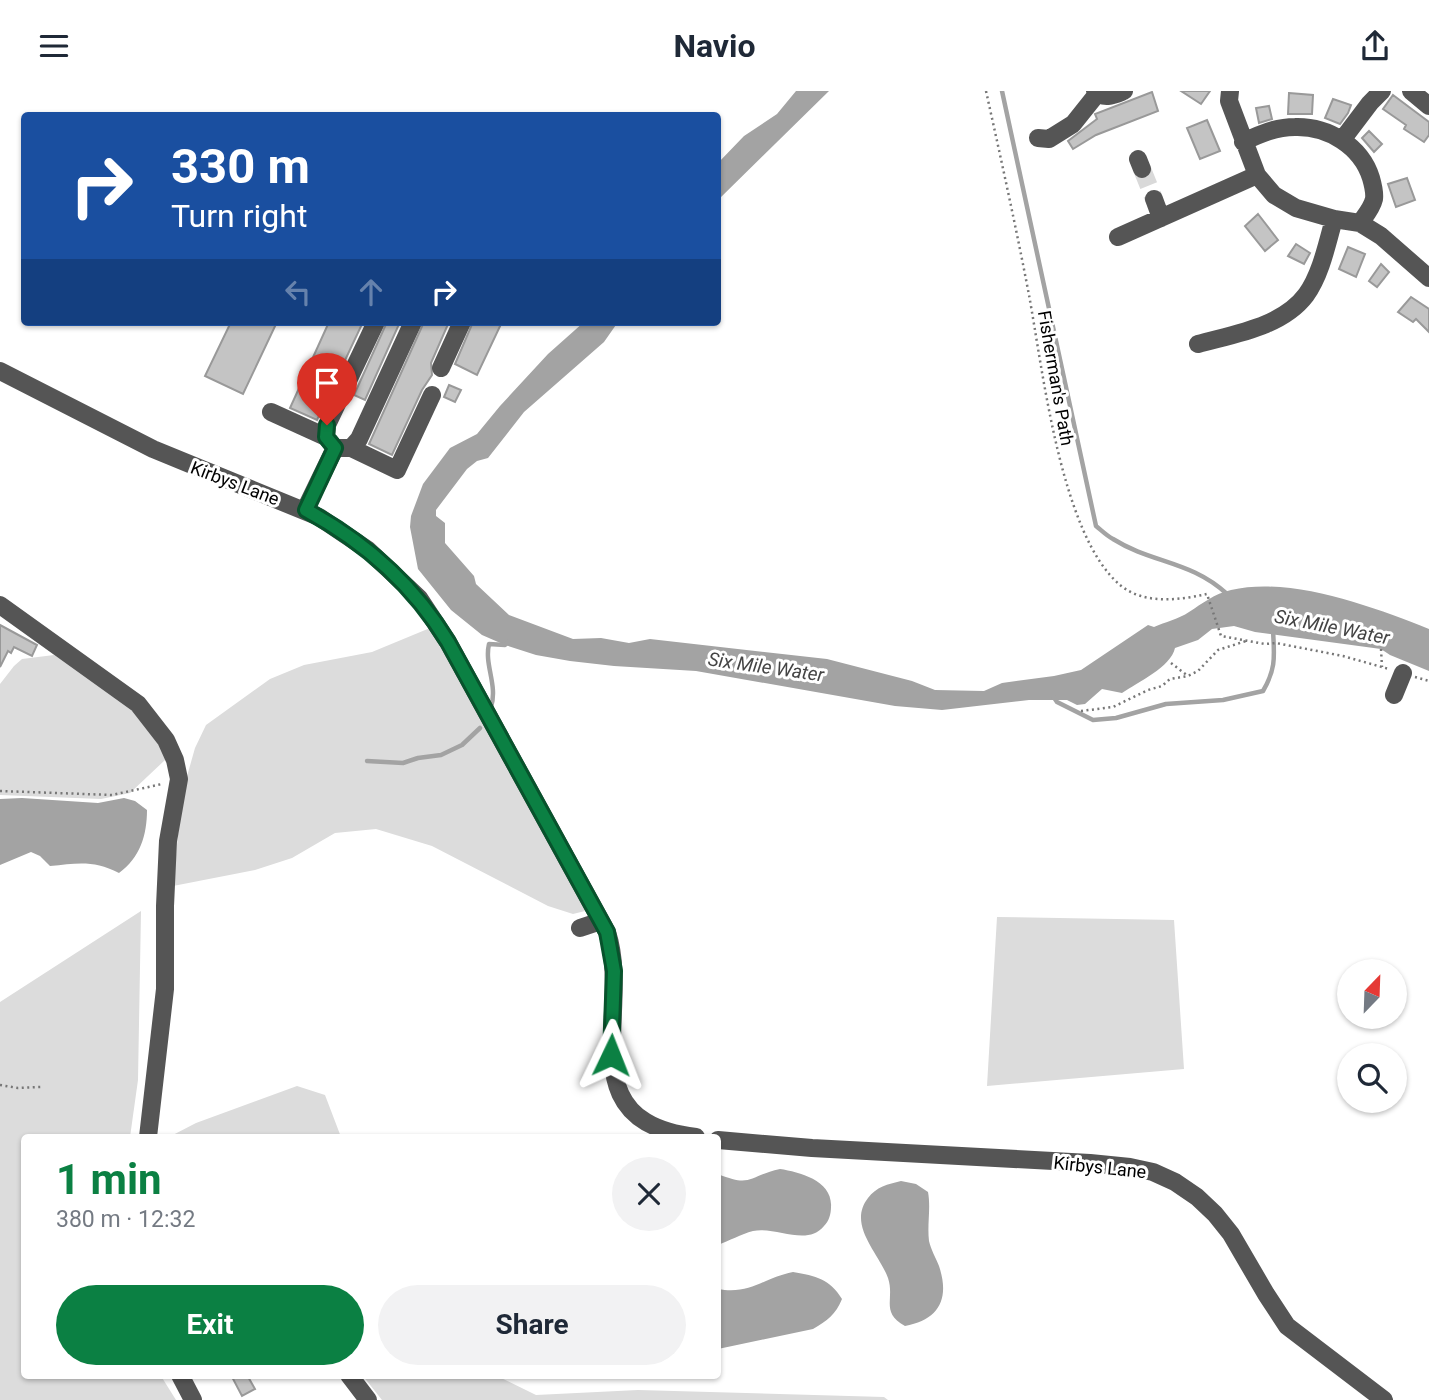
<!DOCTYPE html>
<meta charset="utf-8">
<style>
:root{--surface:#fff;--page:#f2f2f3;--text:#1f2937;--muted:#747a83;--accent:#0b8043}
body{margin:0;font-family:Roboto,sans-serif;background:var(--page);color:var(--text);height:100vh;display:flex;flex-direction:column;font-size:26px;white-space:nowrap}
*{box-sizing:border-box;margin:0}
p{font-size:23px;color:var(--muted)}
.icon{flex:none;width:38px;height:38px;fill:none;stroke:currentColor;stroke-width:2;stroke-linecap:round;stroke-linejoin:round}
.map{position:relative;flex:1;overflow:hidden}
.sheet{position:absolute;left:21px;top:1043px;width:700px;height:245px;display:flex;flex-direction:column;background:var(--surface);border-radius:7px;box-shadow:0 2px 5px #0004}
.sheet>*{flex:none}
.hud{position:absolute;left:21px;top:21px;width:700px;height:214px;border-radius:7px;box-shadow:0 2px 5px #0004;background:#1a4fa0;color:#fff;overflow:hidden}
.needle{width:46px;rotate:23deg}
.controls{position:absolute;left:1337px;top:868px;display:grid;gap:14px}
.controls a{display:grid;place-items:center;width:70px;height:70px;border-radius:50%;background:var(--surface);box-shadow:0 2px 5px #0004;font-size:35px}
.pin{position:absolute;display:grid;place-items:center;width:60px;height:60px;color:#fff;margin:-72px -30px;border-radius:50% 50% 50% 0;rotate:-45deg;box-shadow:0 0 7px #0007}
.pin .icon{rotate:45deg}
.me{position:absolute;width:77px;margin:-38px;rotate:2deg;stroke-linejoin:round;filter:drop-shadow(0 0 5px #0008)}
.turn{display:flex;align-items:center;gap:24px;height:147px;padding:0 35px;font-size:32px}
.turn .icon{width:91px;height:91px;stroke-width:2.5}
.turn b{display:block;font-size:49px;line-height:60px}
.lanes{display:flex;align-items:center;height:66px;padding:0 35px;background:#0003;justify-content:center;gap:35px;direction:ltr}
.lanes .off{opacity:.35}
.round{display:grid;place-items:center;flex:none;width:74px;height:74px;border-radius:37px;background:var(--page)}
.overview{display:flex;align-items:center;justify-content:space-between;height:119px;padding:0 35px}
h1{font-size:42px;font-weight:700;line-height:52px;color:var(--accent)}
.primary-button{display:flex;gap:14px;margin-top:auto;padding:14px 35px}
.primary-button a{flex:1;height:80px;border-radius:42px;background:var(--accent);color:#fff;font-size:28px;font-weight:700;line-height:80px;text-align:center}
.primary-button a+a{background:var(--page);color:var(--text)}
header{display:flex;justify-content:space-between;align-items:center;height:91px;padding:0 35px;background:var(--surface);font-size:32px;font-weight:700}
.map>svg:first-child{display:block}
</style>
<header><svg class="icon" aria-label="menu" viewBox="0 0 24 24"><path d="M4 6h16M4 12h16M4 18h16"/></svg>Navio<svg class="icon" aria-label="share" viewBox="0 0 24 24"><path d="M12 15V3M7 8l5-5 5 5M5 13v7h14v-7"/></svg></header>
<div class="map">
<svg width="1429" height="1309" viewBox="0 0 1429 1309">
<rect width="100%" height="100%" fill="#fff"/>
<path fill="#dcdcdc" d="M430 537 589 819 573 823 548 815 432 755 376 738 335 742 292 767 255 779 173 795 182 703 195 657 206 634 270 588 304 574 372 561Z
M54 564 117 602 174 650 165 669 130 702 101 708 0 704V593L14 575 22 568Z
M141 820 138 989 130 1046H24V1284L161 1285 176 1309H0V911Z
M997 826 1174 829 1184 978 987 995Z
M297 995 325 1004 341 1046H169L196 1032Z
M363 1285H497L536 1304 638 1299 884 1306 888 1309H382Z"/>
<path fill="#a3a3a3" d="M796 0H829L718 109V72L744 45 777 23Z
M584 231H618L604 251 524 321 488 367 477 370 467 378 436 419V425L445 432V452L474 485 476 493 509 524 573 548 601 547 629 552 650 548 827 568 912 590 935 599 984 600 1002 592 1054 585 1081 579 1148 534 1154 536C1165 531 1179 528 1189 521 1203 512 1214 503 1231 499 1292 485 1373 516 1429 538V580L1390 564 1381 558 1255 541 1234 535 1212 538 1198 549 1175 557C1171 576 1138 591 1122 602L1102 598 1085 613 1077 614 1067 609H1029L942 619 895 615 696 580 614 575 570 570 536 564 505 554 482 544 451 519 418 478 410 436 411 425 423 393 450 357 477 343 500 315 548 263Z
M22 707 98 712 124 707 135 710 147 719C147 744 140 767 119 782 94 769 78 772 50 775L40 765 31 761 0 774V708Z
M780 1078C800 1081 833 1090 831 1116 831 1123 829 1130 824 1135 807 1156 776 1135 753 1140 741 1143 729 1150 718 1154V1083C752 1097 748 1085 780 1078Z
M901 1090 916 1093 928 1101C931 1117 927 1133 929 1150 931 1159 936 1167 939 1175 950 1208 939 1229 905 1235 880 1221 895 1208 888 1187 879 1162 847 1134 868 1107 876 1096 888 1093 901 1090Z
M793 1181C816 1185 830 1188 842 1208 836 1223 827 1230 813 1238L718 1258V1198C750 1204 763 1187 793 1181Z"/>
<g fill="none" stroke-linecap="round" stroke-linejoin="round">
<path stroke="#a3a3a3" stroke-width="4.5" d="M1002 0 1096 435C1101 439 1107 445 1113 448 1151 472 1192 470 1227 503
M1053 605 1057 611 1093 629 1116 627 1166 613 1223 609 1263 600C1277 576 1274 564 1273 538
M491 616C498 594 484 574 489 553L505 554 508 551
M367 670 403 672 418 667 441 664 462 654 480 637"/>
</g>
<path fill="#c4c4c4" stroke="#999" stroke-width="2" d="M1181 0H1210L1201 13Z
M1152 1 1158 20 1096 44 1073 58 1068 50 1097 28 1095 23Z
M1289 2 1313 4 1312 23H1288Z
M1393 4 1429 31V44L1424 51 1404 38 1406 34 1383 18Z
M1333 8 1351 14 1348 22 1340 33 1325 27Z
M1269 15 1272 28 1259 32 1256 17Z
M1207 29 1220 60 1200 68 1187 37Z
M1369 40 1382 53 1374 61 1362 47Z
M1407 87 1415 109 1396 116 1388 93Z
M1258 123 1278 149 1265 160 1245 135Z
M1296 153 1310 162 1304 173 1288 165Z
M1348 156 1365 163 1356 186 1339 178Z
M1381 173 1389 181 1377 196 1369 190Z
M1411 206 1429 218V241L1416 228 1413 231 1398 221Z
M231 231H277L243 303 205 285Z
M329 231H363L317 329 290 317Z
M387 231H400L365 309 354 304Z
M424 231H449L431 272 432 284 422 299 392 364 369 353Z
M473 231H502L477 284 455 273Z
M449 294 461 299 455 311 444 306Z
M0 534 37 554 32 565 14 556 11 562 8 560 0 576Z
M231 1284H247L255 1298 242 1305Z"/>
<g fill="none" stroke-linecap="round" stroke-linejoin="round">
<path stroke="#d9d9d9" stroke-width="18" stroke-dasharray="18 9" stroke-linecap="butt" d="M1142 78 1154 108"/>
<path stroke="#777" stroke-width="2.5" stroke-dasharray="2 3.5" stroke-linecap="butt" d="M986 0C1001 68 1016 136 1029 204 1043 280 1061 444 1120 494 1144 514 1179 509 1207 503L1221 545 1265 553 1276 552 1343 565 1389 578
M1381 558 1382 576
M1171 572 1188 585
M1415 586 1429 590
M1081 620 1113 616 1148 599 1162 595 1170 588 1188 585 1198 580 1218 559 1246 550
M0 700 112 704 162 693
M0 994 18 997 41 996"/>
<path stroke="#555" stroke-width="18" d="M1095 0C1104 9 1114 4 1124 0
M1230 0 1229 10 1257 84 1274 104 1296 117 1334 128 1360 132 1381 145 1429 187
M1411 0 1429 15
M1038 47 1049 48 1073 33 1097 3
M1342 49 1370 12 1382 0
M1243 51C1260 43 1276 36 1295 36 1328 35 1361 55 1371 87 1373 94 1375 101 1374 108 1372 117 1365 125 1360 132
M1138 68 1142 78
M1154 108 1161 127
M1118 146 1257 84
M1198 253C1234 243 1282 236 1306 204 1321 183 1327 153 1334 128
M441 277 462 231
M0 280 153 358 319 426 368 459 419 507 448 551 607 841C633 921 566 1031 696 1046
M271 321 326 346
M335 357H351L359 348 413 231
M335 357 326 346 327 334 376 231
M351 357 397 379 432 304
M305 419 335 357
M0 514 138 613 166 649 175 669 179 688 168 750 165 815V898L148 1046
M1394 604 1403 582
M580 837 601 830
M718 1049 812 1057 1090 1072 1130 1076 1153 1081 1175 1091 1197 1106 1215 1123 1231 1143 1266 1203 1287 1235 1384 1309
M180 1284 193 1309
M349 1284 368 1309"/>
</g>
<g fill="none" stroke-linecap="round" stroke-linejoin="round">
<g stroke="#07532c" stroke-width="18">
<path id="route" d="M327 334 326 346 335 357 306 419C365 451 413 493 448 551L607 841 614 880 611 964"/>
</g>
<use href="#route" stroke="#0b8043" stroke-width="12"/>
</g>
<g text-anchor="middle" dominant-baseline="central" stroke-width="6" stroke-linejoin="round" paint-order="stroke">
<g font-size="18" fill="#000" stroke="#fff">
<text transform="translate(1056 287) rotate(80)">Fisherman's Path</text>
<text transform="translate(235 392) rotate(21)">Kirbys Lane</text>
<text transform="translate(1100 1076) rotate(6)">Kirbys Lane</text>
</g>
<g font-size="19" font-style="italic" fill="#444" stroke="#fff">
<text transform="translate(1332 536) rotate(11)">Six Mile Water</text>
<text transform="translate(766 576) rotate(8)">Six Mile Water</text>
</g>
</g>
</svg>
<div class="controls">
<a><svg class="needle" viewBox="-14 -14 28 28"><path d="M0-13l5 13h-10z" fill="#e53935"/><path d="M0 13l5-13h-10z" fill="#747a83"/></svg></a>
<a><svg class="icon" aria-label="search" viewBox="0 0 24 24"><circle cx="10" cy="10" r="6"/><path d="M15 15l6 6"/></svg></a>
</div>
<div class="pin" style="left:327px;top:334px;background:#d93025"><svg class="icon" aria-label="arrive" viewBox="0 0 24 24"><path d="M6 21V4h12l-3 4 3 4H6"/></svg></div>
<svg class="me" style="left:611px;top:964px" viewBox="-20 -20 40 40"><path d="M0-17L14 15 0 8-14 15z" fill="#0b8043" stroke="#fff" stroke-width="4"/></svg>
<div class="hud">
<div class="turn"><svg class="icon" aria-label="right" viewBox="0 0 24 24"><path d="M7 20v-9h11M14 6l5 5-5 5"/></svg><div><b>330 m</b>Turn right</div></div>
<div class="lanes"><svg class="icon off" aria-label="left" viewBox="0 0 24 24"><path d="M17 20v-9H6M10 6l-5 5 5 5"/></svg><svg class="icon off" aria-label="ahead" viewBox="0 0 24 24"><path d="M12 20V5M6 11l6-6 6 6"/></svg><svg class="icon" aria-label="right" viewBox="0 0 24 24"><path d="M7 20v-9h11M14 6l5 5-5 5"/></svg></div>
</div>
<section class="sheet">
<div class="overview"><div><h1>1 min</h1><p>380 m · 12:32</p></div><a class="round"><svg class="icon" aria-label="close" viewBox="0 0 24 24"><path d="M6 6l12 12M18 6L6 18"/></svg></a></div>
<div class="primary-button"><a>Exit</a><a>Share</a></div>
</section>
</div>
